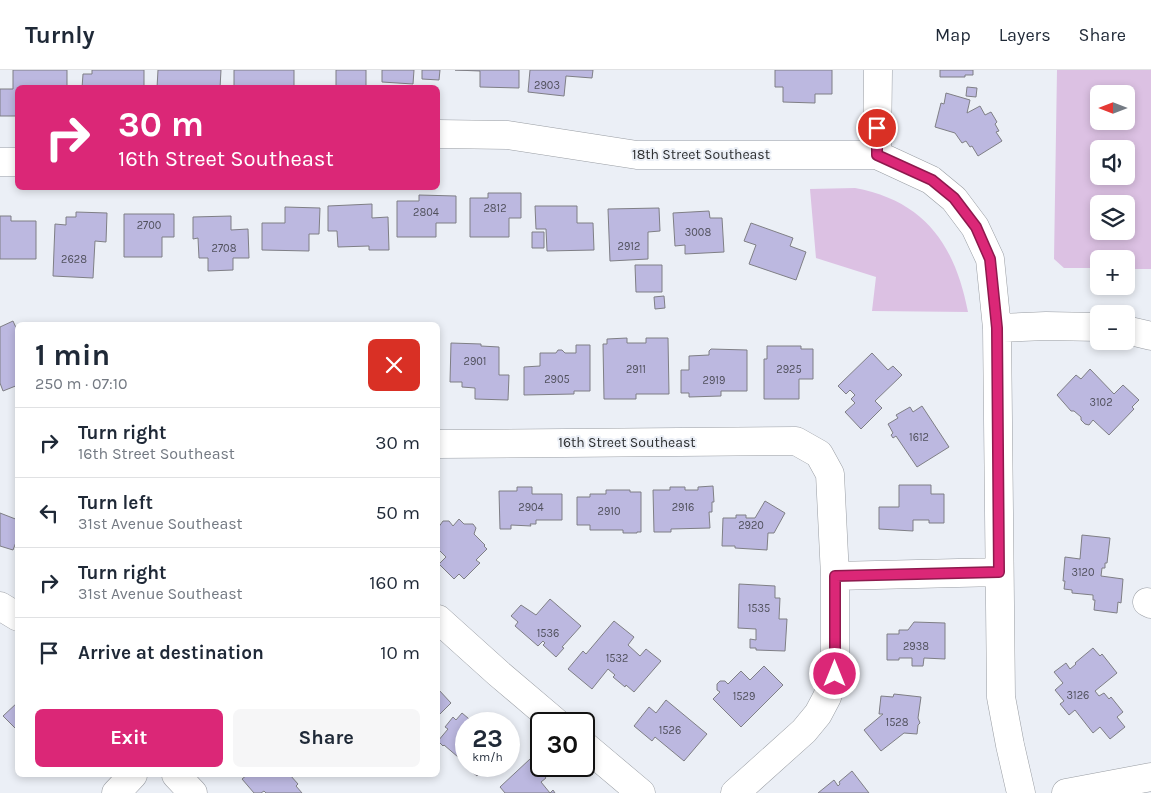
<!DOCTYPE html>
<meta charset="utf-8">
<style>
:root{--surface:#fff;--page:#f6f6f7;--text:#1f2937;--muted:#747a83;--line:#e0e1e3;--accent:#db2777}
body{margin:0;font-family:Karla,sans-serif;background:var(--page);color:var(--text);height:100vh;display:flex;flex-direction:column;font-size:19px;white-space:nowrap}
*{box-sizing:border-box;margin:0}
p{font-size:16px;color:var(--muted)}
.icon{flex:none;width:28px;height:28px;fill:none;stroke:currentColor;stroke-width:2;stroke-linecap:round;stroke-linejoin:round}
.map{position:relative;flex:1;overflow:hidden}
.sheet{position:absolute;left:15px;top:252px;width:425px;height:455px;display:flex;flex-direction:column;background:var(--surface);border-radius:8px;box-shadow:0 2px 8px #0003}
.sheet>*{flex:none}
.top-card{position:absolute;left:15px;top:15px;width:425px;height:105px;border-radius:8px;box-shadow:0 2px 8px #0003;background:#db2777;color:#fff;overflow:hidden}
.needle{width:32px;rotate:270deg}
.tools{position:absolute;left:1090px;top:15px;display:grid;gap:10px}
.tools a{display:grid;place-items:center;width:45px;height:45px;border-radius:8px;background:var(--surface);box-shadow:0 2px 8px #0003;font-size:25px}
.speed{position:absolute;left:455px;top:642px;display:flex;gap:10px;font-size:25px;font-weight:700;text-align:center}
.speed>*{display:grid;place-content:center;width:65px;height:65px;border-radius:50%;background:var(--surface);box-shadow:0 2px 8px #0003;line-height:1}
.speed small{font-size:12px;font-weight:400}
.speed .limit{border:2px solid #111;border-radius:8px;background:#fff;color:#111}
.pin{position:absolute;display:grid;place-items:center;width:42px;height:42px;color:#fff;margin:-21px;border:2px solid #fff;border-radius:50%;box-shadow:0 1px 5px #0007}
.me{position:absolute;width:55px;margin:-28px;rotate:0deg;stroke-linejoin:round;filter:drop-shadow(0 0 4px #0008)}
.turn{display:flex;align-items:center;gap:18px;height:105px;padding:0 20px;font-size:22px}
.turn .icon{width:65px;height:65px;stroke-width:2.5}
.turn b{display:block;font-size:35px;line-height:42px}
.round{display:grid;place-items:center;flex:none;width:52px;height:52px;border-radius:8px;background:var(--page)}
.summary{display:flex;align-items:center;justify-content:space-between;height:85px;padding:0 20px}
h1{font-size:30px;font-weight:700;line-height:38px}
.button{display:flex;gap:10px;margin-top:auto;padding:10px 20px}
.button a{flex:1;height:58px;border-radius:8px;background:var(--accent);color:#fff;font-size:20px;font-weight:700;line-height:58px;text-align:center}
.button a+a{background:var(--page);color:var(--text)}
ul{padding:0;list-style:none}
li{display:flex;align-items:center;gap:15px;height:70px;padding:0 20px;border-top:1px solid var(--line)}
li div{flex:1}
li b{display:block;font-size:19px}
li em{font-style:normal}
header{display:flex;align-items:center;gap:30px;box-sizing:border-box;height:70px;padding:0 25px;background:var(--surface);border-bottom:1px solid var(--line)}
header strong{font-size:24px}
nav{display:flex;gap:28px;margin-inline-start:auto;font-size:18px}
.map>svg:first-child{display:block}
</style>
<header>
<strong>Turnly</strong>
<nav><a>Map</a><a>Layers</a><a>Share</a></nav>
</header>
<div class="map">
<svg width="1151" height="723" viewBox="0 0 1151 723">
<rect width="100%" height="100%" fill="#ebeff6"/>
<path fill="#dcc1e3" fill-rule="evenodd" d="M1057 0H1151V199H1126V189H1099V198H1064L1054 189ZM1099 24H1126V51H1099ZM1099 79H1126V106H1099ZM1099 134H1126V161H1099Z
M855 118C925 131 955 175 968 242L872 241 876 207 816 188 810 119Z"/>
<path fill="#bcb8e0" stroke="#7f7f85" d="M13 0H67V18H18V46H0V19H13Z
M92 0H144V18H82L83 4H92Z
M158 0H221L220 18H157Z
M234 0H294V18H234Z
M336 0H366V16H336Z
M382 0H414L413 14 382 12Z
M422 0H440L439 10 422 9Z
M455 0H519V18L480 17V1Z
M530 0H593L592 8 566 6 564 26 528 22Z
M775 0H832V24H815V33L783 32V17H775Z
M940 0H973V5H965V7H940Z
M967 17 977 18 976 27 966 26Z
M946 23 970 30 967 43 980 36 985 45 991 42 997 52 995 54 999 61 996 62 1002 71 978 86 972 76 970 77 966 71 962 73 955 63 935 57 941 33 944 34Z
M488 123H521V148H509V167H470V128H488Z
M419 125 456 126V153H436V167H397V131H419Z
M372 134V148L388 147 389 180H369V176L338 177 337 161H328V136Z
M535 136H577V153H593L594 180 547 181 546 159H536Z
M285 137 320 138 319 164H309V181L262 180V153H285Z
M659 138 660 161 648 162V189L610 191 608 139Z
M709 141 710 148H722L724 182 685 184V175L675 176 673 143Z
M76 142 107 143 106 172 95 171 93 208 53 206 55 154 66 155V147H76Z
M124 144H174V167H162V187H124Z
M0 146H11V151H36V189H0Z
M231 146V160L248 159 249 188H233V200L208 201V188H199L198 168 193 169V147Z
M751 153 793 168 790 176 806 182 796 210 749 194 756 175 744 171Z
M532 162H544V178H532Z
M635 195H662V222H636Z
M664 226 665 238 655 239 654 227Z
M13 251 18 262V315L3 321 0 313V257Z
M627 268V273H646V268H668L669 324H636V329H604L603 274H607V269Z
M451 273 481 274V276L499 277V305H509L508 330 475 329V318L462 317V312H450Z
M576 275H590V321H574V324L524 325V297L540 296V283H556L558 280H562L565 283H576Z
M767 276H801V279H813V309H799V329H764V289H767Z
M711 279 747 280V321H721V326L689 327V323H681V300H689V286L709 285V281Z
M872 283 888 300 893 296 902 305 875 331 882 338 861 359 845 342 855 333 851 329 855 325 850 320 846 324 838 316Z
M1090 299 1114 324 1123 315 1139 330 1132 337 1134 339 1109 365 1093 350 1089 355 1085 354 1081 350V347L1074 341H1071L1057 325 1076 305 1081 309Z
M922 336 949 377 917 397 896 366 893 368 891 365 893 363 888 354 898 348 896 345 910 337 913 342Z
M899 415H931V424H944V453H929V450H913V461L879 459V437H899Z
M713 416 714 432H712V442H709L710 458 671 459V462H654L653 420H670V417H685V420H698V417Z
M517 417H532V424H562V450H536V454H530L531 456 511 455V459H500L499 421H517Z
M606 420H630V422H641V462H637V463H623V460H590V455H577V427H590V424H606Z
M765 431 785 443 774 463H768L767 480 735 478V476H722L723 448H736V445H746V448H755Z
M0 443 18 450V467L13 480 0 476Z
M459 449 464 454H473L476 458 474 464 485 475 484 476 487 479 476 490 480 493 464 509 459 504 454 509 439 494 446 487 438 479V458L443 451H449L453 456Z
M1082 465 1110 468 1107 493H1105V498H1102L1101 506 1123 509 1121 533 1118 532 1117 543 1094 540 1095 530H1093V525L1072 523V520L1064 519 1065 511H1063L1065 487 1080 489Z
M739 514 775 516V528H780L779 549H787L785 581 756 580V578H750V569L756 570V559L738 558Z
M550 529 581 556 562 577 564 578 556 587 543 575 545 573 543 571 538 576 515 556 518 552 511 546 521 535 536 545Z
M614 551 634 567 628 575 640 586 646 579 661 591 634 622 626 615 625 617 613 607 615 605 608 599 592 619 568 599 583 581 586 584Z
M914 552 945 553V589L924 588 923 596H912V588H899V590H887V564H899V560H908Z
M1093 578 1100 586 1102 584 1117 603 1095 621 1099 626 1104 623 1109 629 1111 627 1123 642 1117 647 1125 657 1110 669 1100 657 1093 663 1075 640 1069 645 1060 634 1064 631 1055 620 1063 613 1054 602 1066 593 1070 599 1076 594 1075 593Z
M764 596 783 615 741 657 713 629 720 622 717 620V614L720 611H725L728 614 741 601 750 610Z
M438 619 451 633 438 646Z
M894 624 921 627 918 648 920 653 918 655 917 664 904 663 881 681 864 660 883 644H879L881 626 893 627Z
M666 630 707 664 684 691 655 667 652 671 634 656 649 637 656 643Z
M18 632V661L3 646Z
M462 643 475 654H466V696H485L477 706 464 695 465 693 444 675 443 676 438 671 448 659 445 657 453 647 456 650Z
M509 675 514 679 509 685Z
M530 689 546 708 541 712 550 723 553 720 555 723H505L500 717Z
M852 701 869 723H818L834 710 838 716 840 714 839 712Z
M247 705H290L298 714 296 716 302 723H266L264 721 261 723H254L242 709Z"/>
<g fill="none" stroke-linecap="round" stroke-linejoin="round">
<g stroke="#999da3" stroke-width="29">
<path id="minor" d="M878 0 877 85 931 110 954 129 975 157 990 189 997 258 1001 627 1010 675 1021 723
M438 64 508 65 637 85H877
M0 92H18
M997 258 1046 256 1099 257
M1126 260 1151 266
M438 374 796 371 819 384 830 404 835 506V603L827 627 818 644 804 661 735 723
M835 506 999 502
M1147 532 1151 534
M0 536 18 547
M438 549 498 603 558 654
M584 675 641 723
M176 705 193 723
M116 723 133 705
M1066 723 1151 707"/>
</g>
<use href="#minor" stroke="#fff" stroke-width="28"/>
</g>
<g fill="none" stroke-linecap="round" stroke-linejoin="round">
<g stroke="#8e194d" stroke-width="12">
<path id="route" d="M835 604V506L999 502 997 258 990 189 976 157 954 128 932 110 877 85V58"/>
</g>
<use href="#route" stroke="#db2777" stroke-width="9"/>
</g>
<g text-anchor="middle" dominant-baseline="central" stroke-width="4" stroke-linejoin="round" paint-order="stroke">
<g font-size="11" fill="#51515d">
<text x="547" y="15">2903</text>
<text x="495" y="138">2812</text>
<text x="426" y="142">2804</text>
<text x="149" y="155">2700</text>
<text x="698" y="162">3008</text>
<text x="629" y="176">2912</text>
<text x="224" y="178">2708</text>
<text x="74" y="189">2628</text>
<text x="475" y="291">2901</text>
<text x="636" y="299">2911</text>
<text x="789" y="299">2925</text>
<text x="557" y="309">2905</text>
<text x="714" y="310">2919</text>
<text x="1101" y="332">3102</text>
<text x="919" y="367">1612</text>
<text x="531" y="437">2904</text>
<text x="683" y="437">2916</text>
<text x="609" y="441">2910</text>
<text x="751" y="455">2920</text>
<text x="1083" y="502">3120</text>
<text x="759" y="538">1535</text>
<text x="548" y="563">1536</text>
<text x="916" y="576">2938</text>
<text x="617" y="588">1532</text>
<text x="1078" y="625">3126</text>
<text x="744" y="626">1529</text>
<text x="897" y="652">1528</text>
<text x="670" y="660">1526</text>
</g>
<g font-size="14" fill="#2d2f31" stroke="#ebeff6">
<text x="701" y="84">18th Street Southeast</text>
<text x="627" y="372">16th Street Southeast</text>
</g>
</g>
</svg>
<div class="tools">
<a><svg class="needle" viewBox="-14 -14 28 28"><path d="M0-13l5 13h-10z" fill="#e53935"/><path d="M0 13l5-13h-10z" fill="#747a83"/></svg></a>
<a><svg class="icon" aria-label="sound" viewBox="0 0 24 24"><path d="M4 9h4l5-4v14l-5-4H4zM17 9q2 3 0 6"/></svg></a>
<a><svg class="icon" aria-label="layers" viewBox="0 0 24 24"><path d="M12 4l9 5-9 5-9-5zM3 14l9 5 9-5"/></svg></a>
<a>+</a>
<a>−</a>
</div>
<div class="speed"><div>23<small>km/h</small></div><div class="limit">30</div></div>
<div class="pin" style="left:877px;top:58px;background:#d93025"><svg class="icon" aria-label="arrive" viewBox="0 0 24 24"><path d="M6 21V4h12l-3 4 3 4H6"/></svg></div>
<svg class="me" style="left:835px;top:604px" viewBox="-20 -20 40 40"><circle r="17" fill="#db2777" stroke="#fff" stroke-width="3"/><path d="M0-11L8 9 0 5-8 9z" fill="#fff"/></svg>
<div class="top-card">
<div class="turn"><svg class="icon" aria-label="right" viewBox="0 0 24 24"><path d="M7 20v-9h11M14 6l5 5-5 5"/></svg><div><b>30 m</b>16th Street Southeast</div></div>
</div>
<section class="sheet">
<div class="summary"><div><h1>1 min</h1><p>250 m · 07:10</p></div><a class="round" style="background:#d93025;color:#fff"><svg class="icon" aria-label="close" viewBox="0 0 24 24"><path d="M6 6l12 12M18 6L6 18"/></svg></a></div>
<ul>
<li><svg class="icon" aria-label="right" viewBox="0 0 24 24"><path d="M7 20v-9h11M14 6l5 5-5 5"/></svg><div><b>Turn right</b><p>16th Street Southeast</p></div><em>30 m</em></li>
<li><svg class="icon" aria-label="left" viewBox="0 0 24 24"><path d="M17 20v-9H6M10 6l-5 5 5 5"/></svg><div><b>Turn left</b><p>31st Avenue Southeast</p></div><em>50 m</em></li>
<li><svg class="icon" aria-label="right" viewBox="0 0 24 24"><path d="M7 20v-9h11M14 6l5 5-5 5"/></svg><div><b>Turn right</b><p>31st Avenue Southeast</p></div><em>160 m</em></li>
<li><svg class="icon" aria-label="arrive" viewBox="0 0 24 24"><path d="M6 21V4h12l-3 4 3 4H6"/></svg><div><b>Arrive at destination</b></div><em>10 m</em></li>
</ul>
<div class="button"><a>Exit</a><a>Share</a></div>
</section>
</div>
